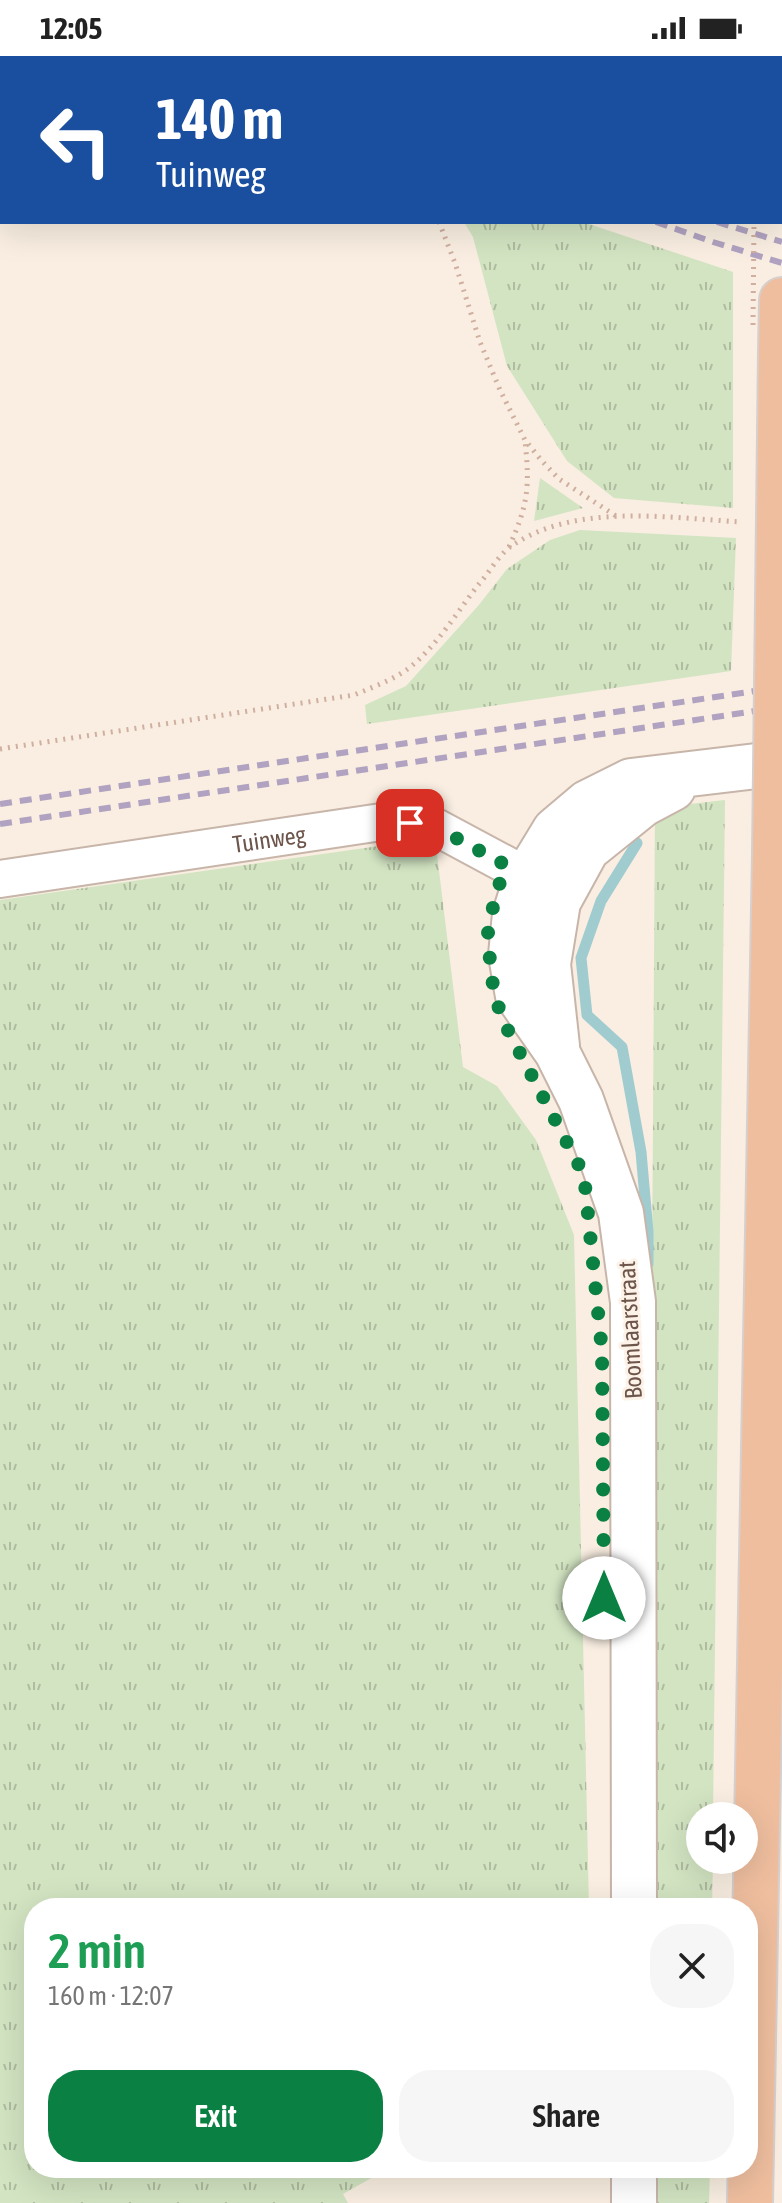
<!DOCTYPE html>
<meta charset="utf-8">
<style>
:root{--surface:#fff;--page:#f6f6f6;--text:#222;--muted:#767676;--accent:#0b8043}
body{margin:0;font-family:"Asap Condensed",sans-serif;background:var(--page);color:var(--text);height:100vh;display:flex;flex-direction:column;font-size:30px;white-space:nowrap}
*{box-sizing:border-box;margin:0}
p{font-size:26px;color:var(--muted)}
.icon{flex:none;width:44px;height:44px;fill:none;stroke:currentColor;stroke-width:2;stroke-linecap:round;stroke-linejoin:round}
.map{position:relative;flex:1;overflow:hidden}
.details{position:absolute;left:24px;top:1842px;width:734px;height:280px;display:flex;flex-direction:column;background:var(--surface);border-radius:32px;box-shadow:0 8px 32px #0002}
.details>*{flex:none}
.guide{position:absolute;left:0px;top:0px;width:782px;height:168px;box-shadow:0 8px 32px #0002;background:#1a4fa0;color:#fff;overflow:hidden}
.tools{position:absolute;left:686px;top:1746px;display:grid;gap:16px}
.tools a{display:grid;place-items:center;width:72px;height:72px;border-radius:50%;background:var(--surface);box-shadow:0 8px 32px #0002;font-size:40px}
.pin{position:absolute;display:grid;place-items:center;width:68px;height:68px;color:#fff;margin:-34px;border-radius:16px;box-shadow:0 4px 12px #0006}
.me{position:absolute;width:88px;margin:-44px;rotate:0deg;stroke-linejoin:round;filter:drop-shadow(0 0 6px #0008)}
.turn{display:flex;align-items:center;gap:28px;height:168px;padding:0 24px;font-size:36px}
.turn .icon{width:104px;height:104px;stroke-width:2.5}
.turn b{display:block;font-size:56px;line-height:68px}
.round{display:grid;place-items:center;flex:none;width:84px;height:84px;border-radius:32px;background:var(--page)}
.head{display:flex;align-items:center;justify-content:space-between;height:136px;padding:0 24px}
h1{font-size:48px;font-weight:600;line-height:60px;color:#1e9e55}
.action{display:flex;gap:16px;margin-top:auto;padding:16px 24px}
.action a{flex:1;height:92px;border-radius:32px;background:var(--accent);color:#fff;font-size:32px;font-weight:600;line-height:92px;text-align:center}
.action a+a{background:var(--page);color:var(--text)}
.status{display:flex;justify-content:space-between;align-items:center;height:56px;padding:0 40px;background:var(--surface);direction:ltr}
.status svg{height:22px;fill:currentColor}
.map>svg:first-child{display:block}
</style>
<div class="status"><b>12:05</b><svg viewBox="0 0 49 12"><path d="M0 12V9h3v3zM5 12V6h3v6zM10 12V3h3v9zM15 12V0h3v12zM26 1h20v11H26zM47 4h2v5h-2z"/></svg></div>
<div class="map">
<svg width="782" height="2147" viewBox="0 0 782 2147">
<defs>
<pattern id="grass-tufts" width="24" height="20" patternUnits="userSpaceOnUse" patternTransform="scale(2)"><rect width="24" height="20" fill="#d2e4c2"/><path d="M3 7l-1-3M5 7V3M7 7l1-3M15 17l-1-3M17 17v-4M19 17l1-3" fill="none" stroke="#afbca0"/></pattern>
</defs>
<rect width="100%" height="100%" fill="#f9eee1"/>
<path fill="url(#grass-tufts)" d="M464 166H583L733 216V452L614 442 567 405 507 310 473 181Z
M540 422 583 452 534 465Z
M580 474 736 482 731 615 367 668 365 649 406 630 478 550 507 513 550 484Z
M725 744 713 1760H700V1804H713L712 1852H648L655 752Z
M435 782 463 1011 497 1030 536 1084 574 1179 589 1852H34V2112H389L343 2138 348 2147H0V844Z
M647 2112H710L709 2147H646Z"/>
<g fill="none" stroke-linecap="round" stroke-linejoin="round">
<path stroke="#a0ccd0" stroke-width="11" d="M637 787 601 845 581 902 587 959 622 991 641 1096 648 1176V1208"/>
<g stroke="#c8b5aa" stroke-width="40">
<g id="minor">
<path d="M512 0 514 2"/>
<path d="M780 100 782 101"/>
<path id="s1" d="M0 823 388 765 432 769 527 820"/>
</g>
</g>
<g stroke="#c8b5aa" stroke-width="48">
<path id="tertiary" d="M557 990 548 908 558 846 587 793 643 748 673 732
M634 1852 633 1246 621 1157 581 1044 557 996 518 940 511 899 515 858 527 820 555 774 587 747 631 725 782 707
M634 2112V2147"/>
</g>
<g stroke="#d6cfcd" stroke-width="48">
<path id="trunk" d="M781 295 782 244
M750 2147 775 799"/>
</g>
<path stroke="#cfafa0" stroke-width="5" stroke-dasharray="2 6" stroke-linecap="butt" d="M153 0 156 2
M755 2V0
M439 166 455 207 480 286 500 334 525 384 542 405 559 423 616 460
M509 491C528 449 530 431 525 385
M0 693 354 639C373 631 393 624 409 612 437 590 457 556 479 528 489 517 498 500 510 491 574 446 669 462 742 466"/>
<use href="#minor" stroke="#fff" stroke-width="36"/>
<use href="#tertiary" stroke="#fff" stroke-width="44"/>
<use href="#trunk" stroke="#efbe9f" stroke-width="44"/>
<path stroke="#b0a2c0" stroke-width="6" stroke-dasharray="12 8" stroke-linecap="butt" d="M263 0 266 2
M308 0 313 2
M656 166 713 186 782 207
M717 166 782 186
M0 748 782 631
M0 768 782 651"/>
<g stroke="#d6cfcd" stroke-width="48" stroke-linecap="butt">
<path id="trunk-bridge" d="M775 799 781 295"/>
</g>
<path stroke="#cfafa0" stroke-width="5" stroke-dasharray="2 6" stroke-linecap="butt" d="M753 269 754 166"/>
<use href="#trunk-bridge" stroke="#efbe9f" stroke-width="44"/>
</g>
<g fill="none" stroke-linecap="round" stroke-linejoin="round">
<path stroke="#0b8043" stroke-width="14" stroke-dasharray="0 25.2" d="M410 767 432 769 506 809 495 841 488 876 491 920 501 961 584 1119 602 1295 604 1542"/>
</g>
<g text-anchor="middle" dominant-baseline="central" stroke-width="6" stroke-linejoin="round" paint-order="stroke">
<g font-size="24" fill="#6d554b" stroke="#fcf2e7">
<text stroke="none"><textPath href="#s1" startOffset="272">Tuinweg</textPath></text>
<text transform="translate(630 1274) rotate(-93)">Boomlaarstraat</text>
</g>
</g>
</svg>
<div class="tools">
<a><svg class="icon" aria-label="sound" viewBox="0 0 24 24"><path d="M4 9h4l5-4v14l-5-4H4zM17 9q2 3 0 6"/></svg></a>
</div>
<div class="pin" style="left:410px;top:767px;background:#d93025"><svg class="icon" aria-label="arrive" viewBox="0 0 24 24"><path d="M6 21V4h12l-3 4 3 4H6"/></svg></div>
<svg class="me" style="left:604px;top:1542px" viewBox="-20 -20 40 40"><circle r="19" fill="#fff"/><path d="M0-13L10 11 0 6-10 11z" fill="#0b8043"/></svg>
<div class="guide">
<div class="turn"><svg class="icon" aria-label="left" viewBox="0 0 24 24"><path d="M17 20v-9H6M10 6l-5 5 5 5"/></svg><div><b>140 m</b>Tuinweg</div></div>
</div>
<section class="details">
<div class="head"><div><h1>2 min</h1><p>160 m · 12:07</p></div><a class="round"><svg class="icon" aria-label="close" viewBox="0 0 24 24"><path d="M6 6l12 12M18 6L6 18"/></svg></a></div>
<div class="action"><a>Exit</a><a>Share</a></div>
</section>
</div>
